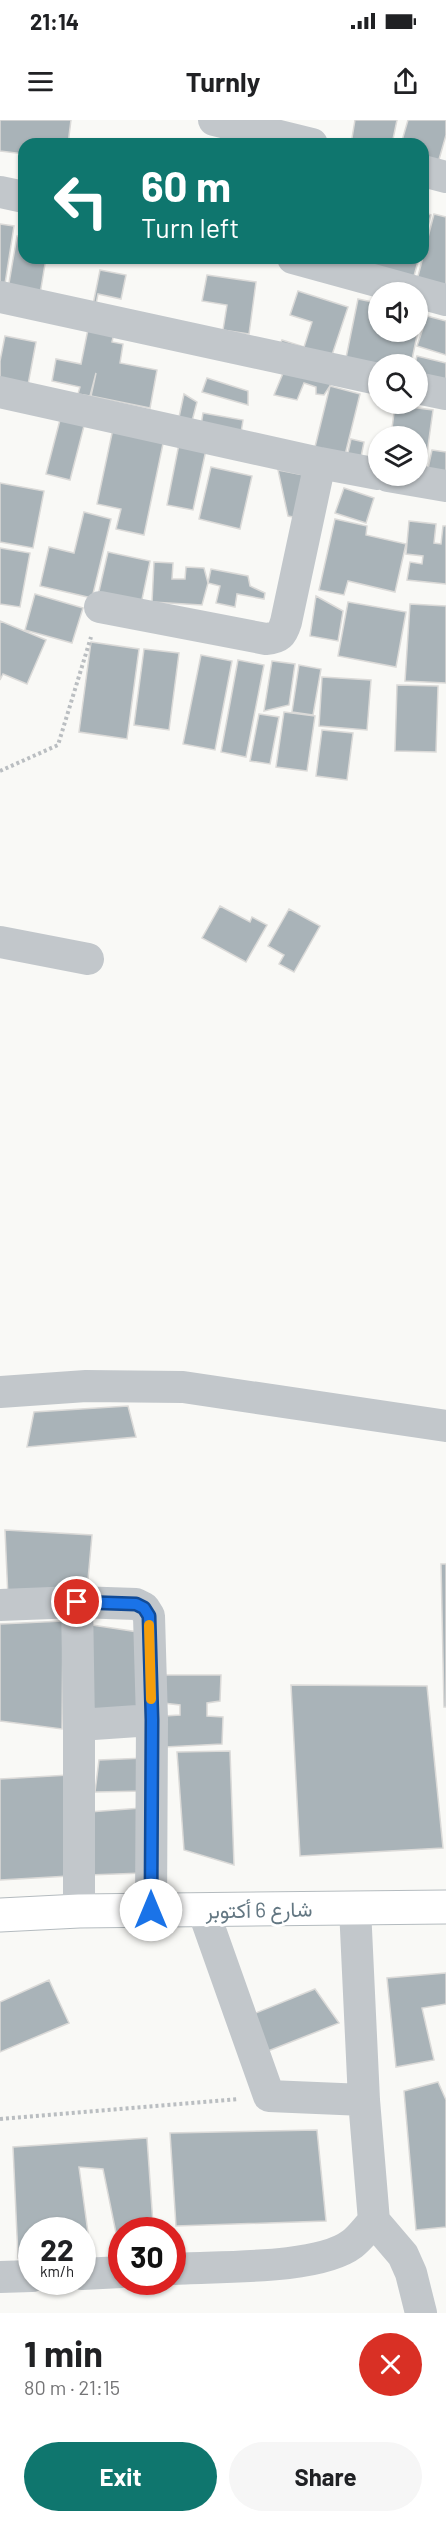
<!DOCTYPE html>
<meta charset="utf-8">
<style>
:root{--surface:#fff;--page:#f6f6f6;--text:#202124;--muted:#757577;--accent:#0f766e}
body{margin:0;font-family:Barlow,Vazirmatn,sans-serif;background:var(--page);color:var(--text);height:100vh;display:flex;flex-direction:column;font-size:22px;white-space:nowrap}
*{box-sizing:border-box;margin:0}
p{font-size:20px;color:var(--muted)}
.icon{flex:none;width:33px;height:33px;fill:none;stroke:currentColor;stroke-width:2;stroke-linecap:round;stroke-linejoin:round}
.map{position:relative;height:2193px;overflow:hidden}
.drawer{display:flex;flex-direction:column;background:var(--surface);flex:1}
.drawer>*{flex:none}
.guide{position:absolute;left:18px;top:18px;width:411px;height:126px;border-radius:18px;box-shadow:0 2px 4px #0004;background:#0f766e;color:#fff;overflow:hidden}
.buttons{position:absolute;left:368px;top:162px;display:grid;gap:12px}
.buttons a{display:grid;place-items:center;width:60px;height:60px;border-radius:50%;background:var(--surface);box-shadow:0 2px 4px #0004;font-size:30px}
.speed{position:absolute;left:18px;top:2097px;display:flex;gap:12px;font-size:30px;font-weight:700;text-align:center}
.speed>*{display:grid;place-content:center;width:78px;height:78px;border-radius:50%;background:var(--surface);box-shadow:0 2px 4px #0004;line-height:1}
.speed small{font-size:15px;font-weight:400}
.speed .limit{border:9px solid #d22;background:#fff;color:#111}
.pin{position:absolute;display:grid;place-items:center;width:51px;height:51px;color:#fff;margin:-26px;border:3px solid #fff;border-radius:50%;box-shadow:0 2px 6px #0007}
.me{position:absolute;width:66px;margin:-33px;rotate:0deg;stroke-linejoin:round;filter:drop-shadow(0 0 4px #0008)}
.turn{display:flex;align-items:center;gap:21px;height:126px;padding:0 24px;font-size:27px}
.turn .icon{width:78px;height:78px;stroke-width:2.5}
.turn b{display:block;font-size:42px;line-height:51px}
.round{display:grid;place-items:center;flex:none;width:63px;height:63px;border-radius:32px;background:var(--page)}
.headline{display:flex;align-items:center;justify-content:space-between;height:102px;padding:0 24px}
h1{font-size:36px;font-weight:700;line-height:45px}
.cta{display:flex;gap:12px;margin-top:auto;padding:12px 24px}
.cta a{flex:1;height:69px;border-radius:36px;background:var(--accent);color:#fff;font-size:24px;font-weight:700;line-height:69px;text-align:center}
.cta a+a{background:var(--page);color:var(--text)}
.status{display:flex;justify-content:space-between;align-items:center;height:42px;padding:0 30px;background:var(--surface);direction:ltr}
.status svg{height:16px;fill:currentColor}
header{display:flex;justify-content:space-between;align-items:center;height:78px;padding:0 24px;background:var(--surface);font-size:27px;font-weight:700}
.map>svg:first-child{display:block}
</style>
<div class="status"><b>21:14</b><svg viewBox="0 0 49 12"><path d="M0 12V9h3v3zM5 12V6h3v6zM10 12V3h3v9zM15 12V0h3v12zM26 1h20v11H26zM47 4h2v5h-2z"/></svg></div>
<header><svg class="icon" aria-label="menu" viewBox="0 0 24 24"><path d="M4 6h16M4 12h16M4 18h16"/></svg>Turnly<svg class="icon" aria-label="share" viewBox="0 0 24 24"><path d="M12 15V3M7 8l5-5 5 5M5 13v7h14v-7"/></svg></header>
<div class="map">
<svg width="446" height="2193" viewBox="0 0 446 2193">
<rect width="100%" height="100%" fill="#f9f9f6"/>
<path fill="#a9b3b8" stroke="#dbdad8" stroke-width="1.5" d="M0 0H71L68 24H24V34L0 31Z
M355 0H397L392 24H351Z
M408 0H446V15L438 43 423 39V24H401Z
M423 92 431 95 423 124Z
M434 94 446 97V171L416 164Z
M0 104 14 106 4 170H0Z
M17 116 24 117V138H46L39 180 7 175Z
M373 138H419L412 163 369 151Z
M100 150 126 155 121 179 98 174 93 199 116 204 112 222 123 224 120 243 157 250 150 288 91 276 96 253 90 276 78 274 80 267 52 261 56 239 81 244Z
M207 155 256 162 249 214 223 210 227 185 202 181Z
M298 171 348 187 328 247 278 230 282 220 304 227 312 202 290 195Z
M358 179 378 183V212H417V191L422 192 411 244H379L346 238Z
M427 196 446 201V235L417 226Z
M5 216 36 222 27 270 0 266V241Z
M417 236 446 243V261L417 255V244H415Z
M286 246 333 258 330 266 324 275 316 274V267L304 263 297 280 274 275Z
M207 258 248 271V285L202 272Z
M330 266 360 274 343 343 315 327Z
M184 274 197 282 191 305 178 302Z
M395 285 433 290 424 355H417V316H391Z
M203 293 243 300 240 319 200 312Z
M61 296 85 302 70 360 46 354Z
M114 304 165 314 144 415 116 409 121 389 97 384Z
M351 319 364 322 361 337 368 339 372 331 378 334V345L346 342Z
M179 324 206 330 193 390 167 385Z
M432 330 446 332V362L426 358Z
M211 347 252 356 240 409 199 399Z
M278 350 329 360 320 402 288 396Z
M0 363 44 371 33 428 0 422Z
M344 368 374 378 366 403 335 393Z
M84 392 111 399 92 478 40 466 49 427 74 433Z
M335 399 367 406 366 415 406 424 395 472 348 461 344 475 319 470Z
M409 401 436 404 434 423 441 424 443 406H446V464L407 460 410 442 422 444 423 436 406 434Z
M0 428 30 433 20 487 0 484Z
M108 432 150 441 140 489 97 480Z
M154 442 173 443 172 459H185L186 447 204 448 208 463 202 485 152 482Z
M211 449 248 456 250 466 265 473 264 479 237 474 235 487 216 483 220 466 208 463Z
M35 474 83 488 72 523 25 510Z
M316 476 343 491 338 521 310 516Z
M348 482 406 492 396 547 338 536Z
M410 484 446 486V563L405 561Z
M0 501 46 520 27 564 3 554 0 560Z
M91 522 139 529 127 619 79 612Z
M144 529 179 533 169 610 134 605Z
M201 535 232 541 215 630 183 624Z
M238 540 264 545 246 637 221 632Z
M272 541 295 544 289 585 264 591Z
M299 545 321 549 313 595 292 592Z
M322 557 371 560 367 610 319 606Z
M397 565 438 566 436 632 395 631Z
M284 592 315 596 307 651 276 647Z
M259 594 279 597 270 644 250 641Z
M322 610 353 613 347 660 316 656Z
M220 786 250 802 252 797 267 805 246 842 202 818Z
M289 789 320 806 294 852 279 844 284 835 268 826Z
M128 1286 136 1317 27 1327 34 1292Z
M5 1410 92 1415 87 1471 8 1478Z
M441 1444H446V1587H444Z
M63 1501 62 1609 0 1601V1504Z
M92 1505 138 1512 142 1590 88 1596Z
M162 1555H221L220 1581 207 1583V1596L223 1597 222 1624 165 1627 164 1596 180 1595V1585L163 1583Z
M291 1565 427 1566 443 1728 300 1736Z
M230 1631 234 1745 184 1730 177 1632Z
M145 1638 146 1671 95 1672 99 1640Z
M69 1655V1756L0 1760V1659Z
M141 1688 144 1753 88 1755 89 1692Z
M446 1853V1884L422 1888 434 1940 396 1947 387 1858Z
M49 1860 69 1903 0 1932V1882Z
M315 1869 339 1903 268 1931 251 1895Z
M438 1962 446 1980V2107L416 2110 404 1971Z
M317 2010 326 2101 176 2106 170 2013Z
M147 2018 153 2104 116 2113 103 2049 79 2047 89 2120 82 2122V2110H32V2138H18L13 2027Z"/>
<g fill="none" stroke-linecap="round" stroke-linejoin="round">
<g stroke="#b4bbbf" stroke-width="35">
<path id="secondary" d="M0 1795 79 1791 446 1787"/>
</g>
<path stroke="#babec1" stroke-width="4" stroke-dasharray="3 3" stroke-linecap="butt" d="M0 651 58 625 91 517
M0 1999 238 1979"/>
<path stroke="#c2c7cb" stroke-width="32" d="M214 0 312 24
M423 51 446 57
M0 72 24 77
M293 138 446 180
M0 177 378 259
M417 268 446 274
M0 272 320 343 378 354
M388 356 446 366
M100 487 266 519C279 518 282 515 286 502L320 343
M0 822 88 839
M0 1272 86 1266 183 1267 446 1306
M77 1482 79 1605
M0 1485 77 1482 136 1484 144 1488 149 1496 152 1600 151 1790
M355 1788 364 1980 374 2101 403 2135 411 2153 421 2193
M203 1790 269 1976 364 1980
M79 1791V1605L152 1600
M172 2149C217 2146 318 2150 352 2124 360 2118 367 2108 374 2101
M82 2154 122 2152
M0 2157 32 2156"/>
<use href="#secondary" stroke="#fff" stroke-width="33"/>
</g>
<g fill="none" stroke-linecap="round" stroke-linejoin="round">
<g stroke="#114b97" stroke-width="15">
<path id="route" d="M77 1482 136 1484 144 1488 149 1496 152 1600 151 1790"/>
</g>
<use href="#route" stroke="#1a73e8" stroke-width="10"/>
<path stroke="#f59e0b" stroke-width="10" d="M149 1505 151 1579"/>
</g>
<g text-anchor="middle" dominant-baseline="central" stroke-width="6" stroke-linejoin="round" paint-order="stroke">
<g font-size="21" fill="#637782" stroke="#fff">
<text transform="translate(259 1789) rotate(-1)">شارع 6 أكتوبر</text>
</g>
</g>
</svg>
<div class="buttons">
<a><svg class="icon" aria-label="sound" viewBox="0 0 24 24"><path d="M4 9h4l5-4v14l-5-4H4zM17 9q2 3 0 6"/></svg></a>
<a><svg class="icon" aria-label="search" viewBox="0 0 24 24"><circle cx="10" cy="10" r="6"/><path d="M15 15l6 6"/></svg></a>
<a><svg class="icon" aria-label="layers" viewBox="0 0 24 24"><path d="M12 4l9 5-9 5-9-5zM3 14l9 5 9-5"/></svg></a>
</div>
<div class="speed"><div>22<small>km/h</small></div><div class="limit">30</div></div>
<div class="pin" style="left:77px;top:1482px;background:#d93025"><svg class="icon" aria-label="arrive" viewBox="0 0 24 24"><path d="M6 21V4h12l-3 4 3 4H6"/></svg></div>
<svg class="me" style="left:151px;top:1790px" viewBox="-20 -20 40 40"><circle r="19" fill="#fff"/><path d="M0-13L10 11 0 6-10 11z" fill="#1a73e8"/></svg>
<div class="guide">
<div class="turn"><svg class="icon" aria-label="left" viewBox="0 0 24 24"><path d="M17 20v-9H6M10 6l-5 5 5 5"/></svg><div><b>60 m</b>Turn left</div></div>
</div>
</div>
<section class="drawer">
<div class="headline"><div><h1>1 min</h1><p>80 m · 21:15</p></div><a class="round" style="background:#d93025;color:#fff"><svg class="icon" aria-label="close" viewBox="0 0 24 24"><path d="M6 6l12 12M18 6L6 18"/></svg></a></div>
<div class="cta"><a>Exit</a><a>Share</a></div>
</section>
